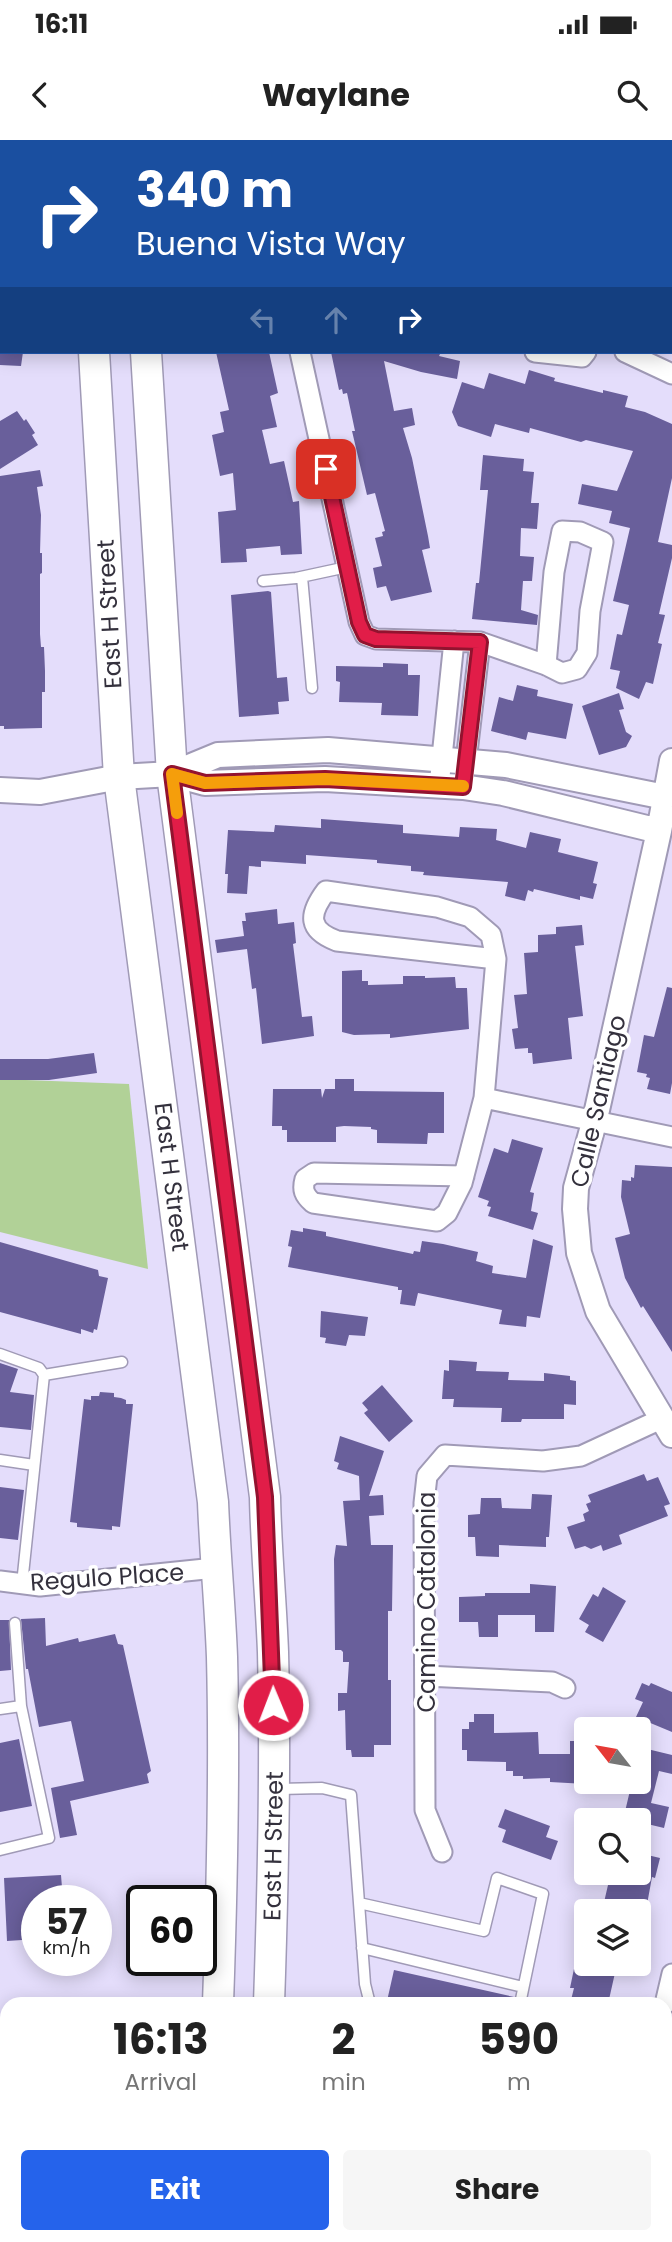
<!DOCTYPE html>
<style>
:root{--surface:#fff;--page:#f6f6f6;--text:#222;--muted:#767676;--accent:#2563eb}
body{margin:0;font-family:Poppins,sans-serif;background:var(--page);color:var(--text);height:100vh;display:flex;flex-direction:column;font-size:26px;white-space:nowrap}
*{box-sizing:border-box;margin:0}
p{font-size:23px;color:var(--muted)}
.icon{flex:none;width:38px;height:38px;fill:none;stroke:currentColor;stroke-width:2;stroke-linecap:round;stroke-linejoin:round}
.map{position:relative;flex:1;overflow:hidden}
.sheet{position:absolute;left:0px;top:1857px;width:672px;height:247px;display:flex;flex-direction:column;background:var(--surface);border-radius:21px 21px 0 0;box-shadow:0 4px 18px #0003}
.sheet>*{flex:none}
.banner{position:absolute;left:0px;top:0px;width:672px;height:214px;box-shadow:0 4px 18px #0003;background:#1a4fa0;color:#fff;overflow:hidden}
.needle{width:46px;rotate:301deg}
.buttons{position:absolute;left:574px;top:1577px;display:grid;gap:14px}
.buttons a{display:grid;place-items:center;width:77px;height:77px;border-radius:7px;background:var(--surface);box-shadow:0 4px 18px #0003;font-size:35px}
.speed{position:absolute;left:21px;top:1745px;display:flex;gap:14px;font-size:35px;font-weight:700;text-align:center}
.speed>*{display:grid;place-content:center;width:91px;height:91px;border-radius:50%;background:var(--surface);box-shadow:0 4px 18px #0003;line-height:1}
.speed small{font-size:18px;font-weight:400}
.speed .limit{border:4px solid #111;border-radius:10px;background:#fff;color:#111}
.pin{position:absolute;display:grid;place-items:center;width:60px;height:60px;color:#fff;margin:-30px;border-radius:14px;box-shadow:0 4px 10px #0006}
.me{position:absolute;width:77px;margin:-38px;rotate:359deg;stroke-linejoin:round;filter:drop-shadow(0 0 5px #0008)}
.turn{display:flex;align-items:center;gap:24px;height:147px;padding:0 21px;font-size:32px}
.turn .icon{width:91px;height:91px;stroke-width:2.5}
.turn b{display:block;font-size:49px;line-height:60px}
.lanes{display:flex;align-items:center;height:66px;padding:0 21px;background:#0003;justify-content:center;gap:35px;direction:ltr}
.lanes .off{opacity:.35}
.eta{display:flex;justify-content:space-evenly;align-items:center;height:119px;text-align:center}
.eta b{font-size:42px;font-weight:700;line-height:49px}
.button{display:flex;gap:14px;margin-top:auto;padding:14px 21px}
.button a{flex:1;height:80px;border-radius:7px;background:var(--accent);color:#fff;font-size:28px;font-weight:700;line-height:80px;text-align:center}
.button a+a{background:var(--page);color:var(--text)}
.status{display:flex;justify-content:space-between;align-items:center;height:49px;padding:0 35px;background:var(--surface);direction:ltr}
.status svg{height:19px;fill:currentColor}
header{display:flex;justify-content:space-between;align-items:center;height:91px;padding:0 21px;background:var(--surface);font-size:32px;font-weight:700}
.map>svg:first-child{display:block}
</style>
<div class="status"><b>16:11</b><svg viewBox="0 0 49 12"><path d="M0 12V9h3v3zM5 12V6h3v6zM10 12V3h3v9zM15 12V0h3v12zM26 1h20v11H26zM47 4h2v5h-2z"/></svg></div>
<header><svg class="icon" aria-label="back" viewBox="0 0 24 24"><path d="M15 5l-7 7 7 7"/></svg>Waylane<svg class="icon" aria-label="search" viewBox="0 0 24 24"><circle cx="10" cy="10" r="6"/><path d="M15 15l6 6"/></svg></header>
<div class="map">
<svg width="672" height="2102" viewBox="0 0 672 2102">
<rect width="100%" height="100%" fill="#e4ddfb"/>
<path fill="#dcd3f9" d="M488 0H672V68L670 2Z"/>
<path fill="#b1d197" d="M0 939 129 944 148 1129 0 1092Z"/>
<path fill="#695f9b" d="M0 212H23L21 226 0 225Z
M216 212H269L278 253 270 256 277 287 262 290 270 324 284 321 293 362 299 361 302 414 281 415 280 406 246 409 247 422 221 423 218 372 236 370 233 333 220 336 212 295 224 292 220 272 229 270Z
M331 212H441L439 216 460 221 457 239 421 232 384 221 394 271 412 268 415 285 403 288 412 318 428 396 430 408 422 410 432 452 391 461 386 446 377 448 373 428 382 426 375 398 383 396 382 392 385 391 375 353 367 355 352 291H355L347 253 343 254 342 249 339 250Z
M529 230 555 238 554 241 603 253V250L628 256 625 267 645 272 672 284V338L658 402 672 405V418L659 474 665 475 658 503 662 504 653 544 646 542 639 559 616 548 620 531 610 529 617 494 622 495 629 465 613 461 630 388 609 383 612 371 578 364 582 344 617 351 633 311 586 300 581 302 530 288 529 293 495 284 491 297 458 286 452 272 462 242 484 249 489 233 525 244Z
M17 271 24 281 26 279 35 293 32 295 38 305 0 329V281Z
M483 315 524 319 523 331 534 332 531 363H539L537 389 521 388 520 416 534 417 532 441H523L521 470 538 475 537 485 472 479 476 443H479L488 350H480Z
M40 330 43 346 37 347 41 375 40 413H42V433L40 434V494L41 507H44L45 531V552H42V588L4 589V586H0V336Z
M268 451 271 452 277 538 287 537 289 561 278 562 279 574 239 577 231 455Z
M383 523 408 524V535H420L418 576 381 575 382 563 339 562 340 542 336 541V526L383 527Z
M517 545 538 550 537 556 573 564 566 599 528 592 526 600 491 591 499 557 513 561Z
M619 553 624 569 619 570 626 592 632 596 626 607 599 615 582 566Z
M321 679 403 685V693L459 697 460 687 497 689 496 700 526 708 530 692 561 699 558 712 598 722 593 743 597 744 593 759 580 756V760L534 749 533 752 528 750 525 761 505 756 508 742 423 735 424 732 411 731V726L377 723V720L306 715V724L261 721V727L249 726 247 754 227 753 228 734H225L228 690 274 692 275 685 321 688Z
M277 769 278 784 294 782 296 803 293 804 302 877 312 876 314 896 262 904 256 848 252 849 247 809 217 813 215 800 244 796 242 781H246L245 773Z
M582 785 584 805 575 806 583 876 568 878 572 919 533 924 532 913H528V908L515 909 512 889 518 888 514 855 527 854 524 813 538 812V795L556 794V787Z
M362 830V841H368V845L403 844V836H425V838L455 837 456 848H467L469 889 390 898V894L354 895 342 892V831Z
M667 847 672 848V943L670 954 647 949 650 938 646 937 647 934 637 932 644 895 654 897Z
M94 913 97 933 49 940H0V919H48Z
M335 939H354V951L444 952V993H428L427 1004 377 1003V990L371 989V987L344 986 336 987V1002H287V990H282V986H272L273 949H321L322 958 325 949H335Z
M512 999 543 1008 530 1052 534 1053 531 1071 538 1073 533 1090 488 1076 491 1067 487 1066 489 1061 478 1057 494 1008 508 1013Z
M635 1025 672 1027V1212L643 1166 641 1168 625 1138 615 1098 630 1094 621 1057 622 1040 631 1041V1037L634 1038Z
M303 1088 326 1092V1096L413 1114 414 1111 420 1112 422 1101 443 1104 478 1112 476 1121 493 1126 492 1133 526 1138 533 1099 553 1106 540 1178 527 1176 526 1187 499 1184 502 1170 418 1153 415 1166 400 1164 402 1150H398V1147L288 1127 292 1107 288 1106 291 1090 303 1092Z
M0 1102 98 1130 99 1136 108 1138 97 1190 94 1189 93 1193 81 1189V1194L0 1172Z
M321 1171 368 1177 365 1196 349 1195 346 1206 325 1203 326 1198 320 1197Z
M449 1220 477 1222 476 1231 509 1232 508 1240 544 1241V1233L570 1236V1240L576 1241V1265L564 1264V1279H522L521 1282H501L502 1268 453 1267 454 1259H442L444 1230 449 1231Z
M0 1223 18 1229 10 1252 34 1255 31 1290 0 1287Z
M382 1245 413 1281 389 1302 364 1273 368 1270 362 1263Z
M100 1252 114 1253V1257L121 1258 126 1260V1264H133L120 1387 112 1386V1390L77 1387V1383L70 1382 84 1259 91 1260V1256H99Z
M340 1296 384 1311 369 1356 383 1355 384 1375 369 1376 371 1405H393L392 1471H388V1540H391V1605H374V1617H352L351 1610H346L345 1570 338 1571V1553H347L349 1522H343V1512L341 1510H335L334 1419 336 1405 347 1406 343 1361 360 1360 359 1336 337 1329 339 1323 334 1321Z
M644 1334 647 1341 658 1337 670 1364 664 1366 668 1376 619 1395 622 1404 603 1411 601 1405 591 1409 585 1406 575 1409 567 1387 585 1381 583 1374 589 1371 586 1364 591 1362 588 1355Z
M0 1347 24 1350 18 1400 0 1398Z
M532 1354 552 1355 549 1397H546V1407L499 1405V1417L476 1416 475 1397H468V1375L480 1374 481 1358H501L502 1368 531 1369Z
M530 1444 556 1446 554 1492H535V1475H498V1497H479L478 1482H459V1457L485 1456V1453H530Z
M603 1447 626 1461 603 1502 585 1492 589 1485 579 1479 593 1454 598 1457Z
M45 1478 46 1506 78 1498 79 1502 115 1494 118 1504 123 1505 151 1631 147 1634 149 1643 70 1661 77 1695 60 1698 51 1648 84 1641 71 1581 39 1587 28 1529H26L21 1479Z
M0 1480H9L11 1530 0 1531Z
M642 1543 649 1546 651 1543 672 1552V1592L636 1577 643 1562 635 1559Z
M474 1574H494V1593L538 1592 539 1614H570V1601H586V1644L550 1642V1638L523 1639V1636H513V1631H506V1622L467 1621V1610H462V1589H469V1582H474Z
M19 1599 32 1666 0 1672V1603Z
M639 1607 672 1615V1634L659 1631 651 1663 669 1667 664 1688 639 1682V1680H623L632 1642H639Z
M505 1669 550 1686 546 1697 558 1701 551 1720 502 1702 506 1690 498 1687Z
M639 1713 660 1718 655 1738 652 1737 646 1770 602 1771 611 1732H639Z
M61 1735 63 1760H37V1799L7 1801 4 1738Z
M575 1824H617L608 1864H570L574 1848H570Z
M394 1830 514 1857 513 1864H401L387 1861Z"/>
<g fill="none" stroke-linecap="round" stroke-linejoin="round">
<g stroke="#a09ab6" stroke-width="13">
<path id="service" d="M302 437 312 548
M263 441 296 438 347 427
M0 1214 39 1228 44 1235 22 1444
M44 1235 122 1222
M0 1320 34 1325
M0 1569 21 1566 15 1483
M279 1649 322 1648 351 1655 359 1763 484 1791 497 1738 543 1754 520 1864
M0 1710 49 1698 21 1566
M359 1763 365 1844 370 1864
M362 1808 523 1847
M0 1967 7 1968
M0 2023 7 2024
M0 2080 7 2081
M466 2102 468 2096"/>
</g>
<g stroke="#a09ab6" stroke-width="23">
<path id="minor" d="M16 0 26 2
M284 2V0
M0 143H2
M300 212 359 482 365 495 376 499 480 502 546 525 562 533 577 529 587 513 590 471 603 402 580 392 562 391 554 432 546 525
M535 212 582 217 586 212
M625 212 672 234
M439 646 454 501
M463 647 480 502
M484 958 672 997
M464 1036 314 1033 305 1039C302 1050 304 1055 313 1063L437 1081 447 1073 462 1043 484 958 496 819 491 795 470 777 437 767 326 751C308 775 308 790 337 801L496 819
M0 1441 40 1446 215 1428
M426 1536 552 1542 565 1548
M442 1712 425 1670 424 1363 427 1336 445 1315 543 1321 581 1316 661 1279
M665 1864 672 1834
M606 2102 607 2096"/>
</g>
<g stroke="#a09ab6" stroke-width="28">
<path id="tertiary" d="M672 621 659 691 595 979 576 1048 575 1069 579 1113 598 1171 672 1295
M172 634 218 615 328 610 506 625 665 657
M0 650 40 652 119 637 172 634 205 643 325 639 463 647 503 653 659 691"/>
</g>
<g stroke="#a09ab6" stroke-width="33">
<path id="primary" d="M81 0 82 2
M132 0V2
M94 212 119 637 213 1362C215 1414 220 1465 222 1517 225 1633 222 1748 218 1864
M146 212 172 634 265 1357C266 1409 271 1460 273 1512 276 1629 273 1746 269 1864
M199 2102 200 2096
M250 2102 251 2096"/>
</g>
<path stroke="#938da3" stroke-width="3.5" stroke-dasharray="3.5 3.5" stroke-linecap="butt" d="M540 0 544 2
M670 48 672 49"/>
<use href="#service" stroke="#fff" stroke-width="10"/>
<use href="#minor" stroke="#fff" stroke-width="19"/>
<use href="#tertiary" stroke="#fff" stroke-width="24"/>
<use href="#primary" stroke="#fff" stroke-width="30"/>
</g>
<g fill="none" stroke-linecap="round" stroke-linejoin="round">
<g stroke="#92132f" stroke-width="18">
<path id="route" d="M273 1565 265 1357 172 634 205 643 325 639 463 647 480 502 376 499 365 495 359 482 326 329"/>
</g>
<use href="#route" stroke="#e11d48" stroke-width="12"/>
<path stroke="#f59e0b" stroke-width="12" d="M177 673 172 634 205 643 325 639 463 646"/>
</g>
<g text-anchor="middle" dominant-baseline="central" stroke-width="7" stroke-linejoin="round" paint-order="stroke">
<g font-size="24" fill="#34313d" stroke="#fff">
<text transform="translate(109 474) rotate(-93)">East H Street</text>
<text transform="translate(598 961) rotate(-77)">Calle Santiago</text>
<text transform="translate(172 1037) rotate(83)">East H Street</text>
<text transform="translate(107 1437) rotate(-4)">Regulo Place</text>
<text transform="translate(426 1462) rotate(-90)">Camino Catalonia</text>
<text transform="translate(273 1706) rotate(-89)">East H Street</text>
</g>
</g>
</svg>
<div class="buttons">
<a><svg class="needle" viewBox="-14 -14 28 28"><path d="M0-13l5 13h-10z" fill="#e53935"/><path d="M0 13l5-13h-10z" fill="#767676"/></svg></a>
<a><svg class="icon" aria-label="search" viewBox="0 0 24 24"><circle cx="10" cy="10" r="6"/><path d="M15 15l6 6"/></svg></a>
<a><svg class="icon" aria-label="layers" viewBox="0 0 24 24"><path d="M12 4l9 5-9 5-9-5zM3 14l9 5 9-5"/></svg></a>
</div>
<div class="speed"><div>57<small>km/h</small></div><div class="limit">60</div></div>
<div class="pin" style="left:326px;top:329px;background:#d93025"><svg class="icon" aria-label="arrive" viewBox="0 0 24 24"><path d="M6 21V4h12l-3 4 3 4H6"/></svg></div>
<svg class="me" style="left:273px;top:1565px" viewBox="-20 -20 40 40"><circle r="17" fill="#e11d48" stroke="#fff" stroke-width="3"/><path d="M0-11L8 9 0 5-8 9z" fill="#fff"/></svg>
<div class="banner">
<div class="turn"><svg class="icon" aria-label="right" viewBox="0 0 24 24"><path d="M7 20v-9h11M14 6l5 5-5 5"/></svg><div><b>340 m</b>Buena Vista Way</div></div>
<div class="lanes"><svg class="icon off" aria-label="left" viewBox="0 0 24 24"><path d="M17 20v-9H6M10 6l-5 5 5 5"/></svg><svg class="icon off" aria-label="ahead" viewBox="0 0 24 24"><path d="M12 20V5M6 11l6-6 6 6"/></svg><svg class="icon" aria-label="right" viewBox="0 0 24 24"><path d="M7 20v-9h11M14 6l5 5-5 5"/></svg></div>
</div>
<section class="sheet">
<div class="eta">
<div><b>16:13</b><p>Arrival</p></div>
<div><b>2</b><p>min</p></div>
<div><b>590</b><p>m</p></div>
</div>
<div class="button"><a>Exit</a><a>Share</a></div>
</section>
</div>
